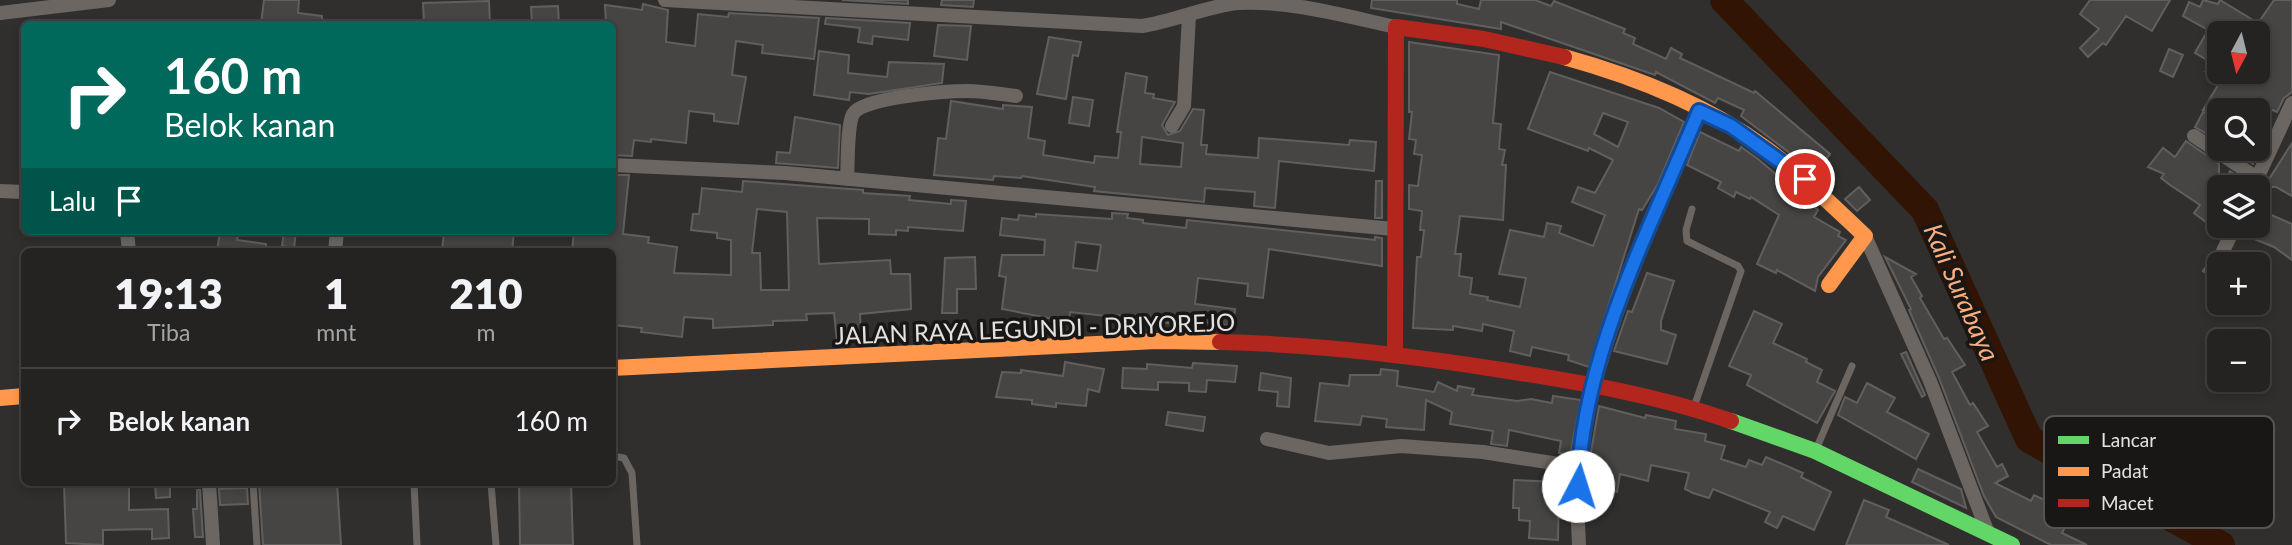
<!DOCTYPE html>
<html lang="id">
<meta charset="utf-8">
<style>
:root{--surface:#252322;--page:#312f2f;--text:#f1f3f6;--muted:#a3a4a5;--line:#424040}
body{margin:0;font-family:Lato,sans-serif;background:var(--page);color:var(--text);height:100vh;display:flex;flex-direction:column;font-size:26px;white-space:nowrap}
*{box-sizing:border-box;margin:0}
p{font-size:23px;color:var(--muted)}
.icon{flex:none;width:38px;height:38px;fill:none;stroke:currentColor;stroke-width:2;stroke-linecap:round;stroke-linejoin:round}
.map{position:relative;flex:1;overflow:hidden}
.details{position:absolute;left:21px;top:248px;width:595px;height:238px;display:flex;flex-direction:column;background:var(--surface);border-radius:10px;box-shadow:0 4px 10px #0003,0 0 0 2px var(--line)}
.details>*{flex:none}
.guide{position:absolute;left:21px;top:21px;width:595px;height:214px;border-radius:10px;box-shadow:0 4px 10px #0003,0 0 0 2px var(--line);background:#00695c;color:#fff;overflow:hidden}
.needle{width:46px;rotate:187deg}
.tools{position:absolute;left:2207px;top:21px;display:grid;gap:14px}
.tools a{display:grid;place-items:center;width:63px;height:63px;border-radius:10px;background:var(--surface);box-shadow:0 4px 10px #0003,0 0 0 2px var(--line);font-size:35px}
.pin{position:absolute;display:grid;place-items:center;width:60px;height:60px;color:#fff;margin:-30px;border:4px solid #fff;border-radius:50%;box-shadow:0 2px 7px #0007}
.me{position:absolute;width:77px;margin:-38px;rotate:5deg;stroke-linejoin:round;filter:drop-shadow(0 0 5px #0008)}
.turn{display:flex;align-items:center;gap:24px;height:147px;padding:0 28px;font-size:32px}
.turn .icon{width:91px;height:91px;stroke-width:2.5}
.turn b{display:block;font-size:49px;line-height:60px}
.then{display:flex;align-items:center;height:66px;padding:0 28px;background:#0003;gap:14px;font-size:26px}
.eta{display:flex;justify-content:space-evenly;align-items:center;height:119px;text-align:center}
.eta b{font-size:42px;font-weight:800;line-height:49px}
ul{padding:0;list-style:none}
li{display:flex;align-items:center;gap:21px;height:105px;padding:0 28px;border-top:2px solid var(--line)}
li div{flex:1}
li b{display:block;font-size:26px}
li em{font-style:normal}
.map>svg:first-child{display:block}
</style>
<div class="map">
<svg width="2292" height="545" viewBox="0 0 2292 545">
<rect width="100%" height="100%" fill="#312f2d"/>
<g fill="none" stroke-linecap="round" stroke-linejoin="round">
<path stroke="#321404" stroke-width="28" d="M1724 0 1925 210 2029 439 2221 545"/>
</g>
<path fill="#464544" stroke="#615f5e" stroke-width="2" fill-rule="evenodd" d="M264 0H299L298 13 322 16V24H261Z
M842 0H908V4Z
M942 0H974L973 7 941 5Z
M1372 0H1457V4L1479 9 1481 0H1535L1551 6 1554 1 1625 29 1623 33 1635 38 1633 44 1666 59 1671 48 1682 54 1680 58 1754 93 1755 91 1830 154 1816 173 1741 116 1744 110 1718 98 1715 103 1656 72 1655 75 1501 22V29L1371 8Z
M2090 0H2170L2152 31 2126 16 2106 45 2103 43 2088 57 2080 48 2099 29 2080 14Z
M2203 0 2218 4 2220 0 2258 23 2274 0H2292V92L2284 98 2277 112 2270 109 2203 110 2221 80 2207 72H2258V33H2219V67L2195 53 2208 30 2183 16 2189 2 2200 7Z
M489 1 490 24H424L423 3Z
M643 4 668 10 666 42 695 46 698 14 728 17 729 13 819 18 814 59 762 53 763 45 736 41 732 75 746 77 738 124 714 121V114L689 111 686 143 651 139V142L634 140 632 156 612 155V24H606L605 5 642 10Z
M558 6 559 24H532L531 7Z
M826 18 910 23 908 40 873 36 872 44 858 42 860 28 825 24Z
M938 25 971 26 967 60 934 56Z
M1049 37 1081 42 1078 56 1073 55 1066 99 1037 94Z
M1409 42 1499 55 1493 123 1501 124 1499 149 1505 150 1502 165H1506L1503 220 1460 216 1455 254H1461L1459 276 1472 278 1470 294 1488 297 1487 300 1520 307 1526 278 1499 274 1510 230 1544 237 1547 223 1561 226 1559 233 1593 246 1605 215 1572 202 1578 187 1595 193 1613 160 1589 148 1588 151 1528 129 1550 72 1659 108 1684 122 1658 184 1642 210 1639 209 1589 367 1568 360 1569 355 1532 347 1530 356 1510 351 1514 331 1483 324 1482 331 1453 326V330L1413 328 1417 257H1421L1424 230H1420L1422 211 1409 209V185L1418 186 1422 155 1414 154 1416 140 1409 139 1412 112H1409ZM1603 113 1628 122 1618 147 1594 134Z
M2169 49 2183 55 2173 77 2160 71Z
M819 51 849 55 848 73 887 77 889 62 944 64 942 83 869 94 850 92 849 100 814 95Z
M1126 73 1147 77 1145 93 1154 94 1153 98 1175 102 1162 125 1168 135 1180 131 1193 109 1204 110 1201 145H1207L1206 154 1258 158 1259 138 1349 145 1350 140 1376 142 1374 171 1279 161 1275 208 1254 206 1255 192 1205 188 1204 202 1094 191 1095 187 1022 176 1021 178 994 176 993 180 934 175 938 138 946 139 951 101 1003 109V105L1032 107 1028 138 1045 141 1043 155 1094 163 1095 156 1118 158 1121 132H1117ZM1142 137 1183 143 1181 167 1140 164Z
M1073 97 1093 100 1089 126 1069 123Z
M2203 112 2219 119V141L2195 127Z
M795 117 840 125 838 168 776 163 777 152 790 153Z
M1700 132 1739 151 1741 147 1758 159 1818 210 1814 217 1840 232 1838 236 1846 240 1818 277 1815 291 1777 270 1776 273 1757 264 1779 215 1751 197 1750 199 1736 192 1734 197 1718 188 1721 182 1687 165Z
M2186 141 2219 164V187H2208L2219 192V213L2210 225 2194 213 2200 205 2170 185 2161 178 2164 174 2148 167 2163 148 2175 157Z
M2292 143V196L2276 187H2264Z
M2240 149H2260L2253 164 2238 153Z
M2230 171 2245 182 2243 187H2223Z
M612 175H629L623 234 649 237 648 243 677 247 674 273 731 275V240L717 238V233L691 230 693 214H699L702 188 742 192 743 181 863 190V193L910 196 909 200 951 204V200L966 201 963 231 908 227V231L896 230V235L869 234V219L817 218 819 264 890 260 891 274H910L911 309 860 314 861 341 837 342 834 313 806 314 807 320 773 321V325L713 328V319L684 317 682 337 641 332 642 328 614 325 616 304H612V252H572L574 231H612ZM757 209 787 212 789 290H761L760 253H752Z
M1376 181H1382V218H1375Z
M1859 187 1870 200 1857 211 1845 199Z
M2258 209 2292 224V260L2274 247 2242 234 2245 226H2258Z
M1112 213 1128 214 1127 218 1143 220V223L1186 228 1187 220 1375 240V237L1382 238V266L1269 249 1263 298 1247 296 1248 284 1198 278 1195 304 1235 309 1233 326 1169 318 1168 323 1115 315V317L1070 312 1069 322 1002 309 1006 277 999 276 1002 255H1044L1045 240 1000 235 1002 218 1018 220 1019 215 1036 217V214L1112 219ZM1076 242 1101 245 1097 271 1073 268Z
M220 231H239L237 240 266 244V252L217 251Z
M284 231H296L294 248 282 246Z
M444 231H514L512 252 442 251Z
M975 257 976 289H957V313H942L945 258Z
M1885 257 1916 274 1911 277 1922 296 1920 298 1944 339 1947 338 1965 365 1952 372 1970 405 1973 403 1988 426 1977 432 1997 467 2002 464 2008 476 1995 483 2031 501 2034 495 2072 513 2062 533 2087 545H2051L1996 517 1984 496 1939 378 1909 310 1911 309Z
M2213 257 2223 264H2219L2213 278 2203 271Z
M1647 273 1674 281 1661 321V330L1676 335 1667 364 1614 351 1628 311 1632 312Z
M1754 311 1782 324 1773 343 1807 359 1806 362 1822 370 1817 382 1835 391 1817 423 1747 385 1751 375 1729 366Z
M1906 352 1925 395 1922 397 1901 354Z
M1065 362 1104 369 1099 392 1088 389 1086 406 1056 403V407L1032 404V400L996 397 1002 372 1021 373V370L1063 376Z
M1193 363 1237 366 1235 382 1207 380 1206 392 1189 391V383L1158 382V390L1122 388 1123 368 1147 369V364L1192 368Z
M1381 369 1398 371 1397 386 1434 392 1438 382 1457 391 1458 386 1474 389 1472 395 1517 401 1531 399 1552 403 1553 396 1581 400 1570 455 1559 453 1561 441 1509 430 1507 446 1491 444 1493 431 1450 424 1452 412 1426 400 1424 430 1386 427 1387 419 1362 416 1360 425 1315 421 1320 383 1349 386 1350 375H1380Z
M1261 373 1291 378 1289 407 1277 406 1278 392 1259 390Z
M1867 383 1895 398 1887 412 1929 434 1916 459 1838 415 1845 397 1857 403Z
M1599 406 1645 418 1646 415 1676 421 1675 429 1706 434 1705 441 1725 446 1721 459 1746 467 1749 460 1762 465 1766 457 1803 473 1801 477 1831 492 1814 530 1783 516 1777 528 1765 522 1770 512 1713 489 1709 498 1693 493 1685 489 1689 473 1651 465 1648 481 1620 474 1617 492 1597 488 1600 472 1588 469Z
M1168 412 1205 417 1203 431 1166 425Z
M1918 469 1961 489 1966 508 1912 482Z
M1514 480 1559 482 1558 540 1529 538 1530 521 1519 520V508H1513Z
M64 483H129V510L168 509 169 538 152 539V529L103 530V545L66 543Z
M155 483H170V497L156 498Z
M259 483H337L341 545H263Z
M519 483H571L573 545H520Z
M247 488 248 504 220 505 219 489Z
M197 490H200L203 537H195L193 509H197Z
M1864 500 1889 510 1886 517 1949 545H1846Z"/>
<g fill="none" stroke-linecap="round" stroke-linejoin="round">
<path stroke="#6c6662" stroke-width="7" d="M1692 209 1686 230 1687 241 1738 266 1741 271 1695 404
M1817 447 1852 366
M612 456 624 458 632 473 637 545
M253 483 257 545
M414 483 417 545
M491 483 496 545"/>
<path stroke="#6c6662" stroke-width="14" d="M665 0 1142 26C1175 21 1204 7 1237 3 1290 0 1345 16 1396 27
M0 13 109 0
M1172 126 1184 106 1189 16
M2194 136 2257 178
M612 165 785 173 1394 229
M847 179C848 165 847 125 853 114 862 97 948 91 968 91 983 91 1000 94 1016 96
M2253 187 2292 103
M0 191 24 192
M127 231 129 252
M1865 236 1930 381 1988 533
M2223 251 2235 226
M335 252 337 231
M1267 439 1329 453 1401 446 1483 452 1578 467
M209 483 213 545
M1579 545C1578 517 1575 487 1579 459 1597 337 1652 225 1699 111"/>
<path stroke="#63d668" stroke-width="16" d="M1731 421 1815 451 2012 545"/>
<path stroke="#ff974d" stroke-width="16" d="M1564 57C1633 76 1706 105 1764 147 1800 173 1832 205 1865 236L1829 285
M612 368 1157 341 1220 342
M0 398 24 396"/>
<path stroke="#b3261e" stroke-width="16" d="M1220 342C1314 344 1408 355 1502 370 1579 382 1656 395 1731 421
M1395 353 1396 27 1484 39 1564 57"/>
</g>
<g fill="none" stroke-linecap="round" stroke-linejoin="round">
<g stroke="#114b97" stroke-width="18">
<path id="route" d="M1578 486C1582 355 1650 230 1699 111L1731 126 1805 179"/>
</g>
<use href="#route" stroke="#1a73e8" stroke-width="12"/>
</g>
<g text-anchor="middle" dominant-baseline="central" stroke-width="7" stroke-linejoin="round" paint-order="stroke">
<g font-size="24" fill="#e4e2e0" stroke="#181716">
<text transform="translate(1035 328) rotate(-2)">JALAN RAYA LEGUNDI - DRIYOREJO</text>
</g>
<g font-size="26" font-style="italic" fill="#faae7f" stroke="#181716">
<text transform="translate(1962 292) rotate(66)">Kali Surabaya</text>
</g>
</g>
<rect x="2044" y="416" width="230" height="112" rx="10" fill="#181716" stroke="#555453" stroke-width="2"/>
<rect x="2058" y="436" width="31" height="8" fill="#63d668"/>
<rect x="2058" y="467" width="31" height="9" fill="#ff974d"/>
<rect x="2058" y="499" width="31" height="8" fill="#b3261e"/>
<g font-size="19" fill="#e4e2e0">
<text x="2101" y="447">Lancar</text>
<text x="2101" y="478">Padat</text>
<text x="2101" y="510">Macet</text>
</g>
</svg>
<div class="tools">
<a><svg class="needle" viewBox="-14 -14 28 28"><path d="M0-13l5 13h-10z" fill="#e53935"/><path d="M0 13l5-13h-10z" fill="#a3a4a5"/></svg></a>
<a><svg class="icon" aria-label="search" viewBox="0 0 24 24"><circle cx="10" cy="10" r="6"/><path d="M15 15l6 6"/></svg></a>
<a><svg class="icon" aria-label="layers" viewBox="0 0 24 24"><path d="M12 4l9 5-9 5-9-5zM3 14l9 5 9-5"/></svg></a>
<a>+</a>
<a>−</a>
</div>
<div class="pin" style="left:1805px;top:179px;background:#d93025"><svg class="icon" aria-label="arrive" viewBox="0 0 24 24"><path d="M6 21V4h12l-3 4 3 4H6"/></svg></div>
<svg class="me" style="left:1578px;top:486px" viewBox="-20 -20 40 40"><circle r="19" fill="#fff"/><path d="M0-13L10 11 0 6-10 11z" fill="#1a73e8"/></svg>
<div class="guide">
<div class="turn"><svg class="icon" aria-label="right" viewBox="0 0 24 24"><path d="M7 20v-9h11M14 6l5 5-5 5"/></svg><div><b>160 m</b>Belok kanan</div></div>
<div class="then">Lalu<svg class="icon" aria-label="arrive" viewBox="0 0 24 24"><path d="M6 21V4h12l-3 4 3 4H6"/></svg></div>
</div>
<section class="details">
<div class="eta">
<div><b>19:13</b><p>Tiba</p></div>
<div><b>1</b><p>mnt</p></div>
<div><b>210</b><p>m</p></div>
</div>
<ul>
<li><svg class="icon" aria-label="right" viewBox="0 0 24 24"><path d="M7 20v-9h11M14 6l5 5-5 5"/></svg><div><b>Belok kanan</b></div><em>160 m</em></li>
</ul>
</section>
</div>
